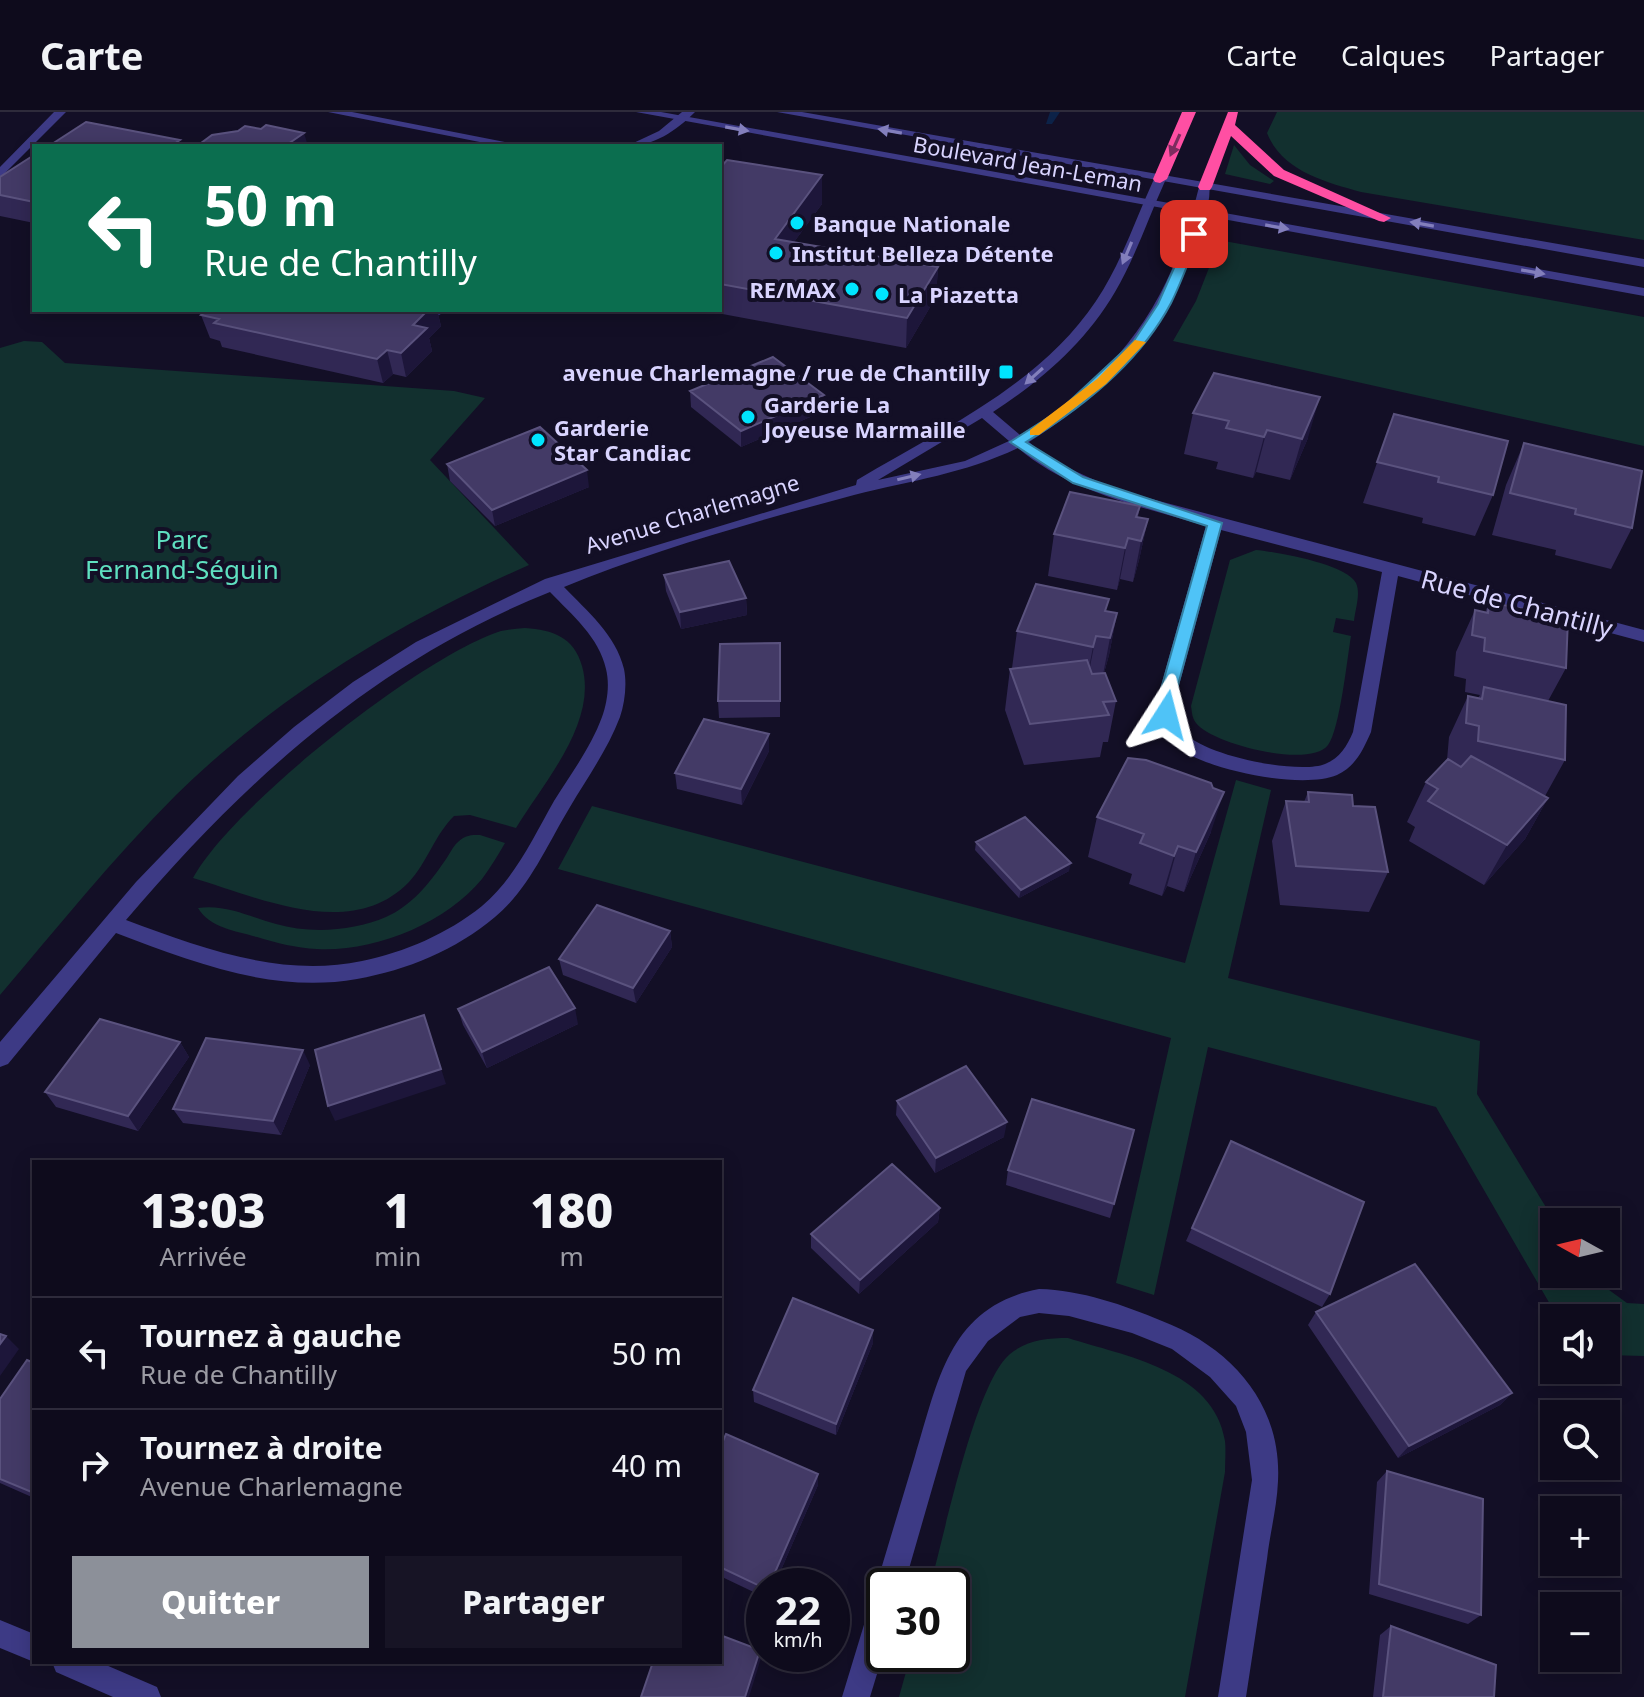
<!DOCTYPE html>
<html lang="fr">
<meta charset="utf-8">
<style>
:root{--surface:#0e0b1c;--page:#171425;--text:#f1f3f6;--muted:#9b9ba3;--line:#2e2b3b;--accent:#8c9099}
body{margin:0;font-family:"Noto Sans",sans-serif;background:var(--page);color:var(--text);height:100vh;display:flex;flex-direction:column;font-size:30px;white-space:nowrap}
*{box-sizing:border-box;margin:0}
p{font-size:26px;color:var(--muted)}
.icon{flex:none;width:44px;height:44px;fill:none;stroke:currentColor;stroke-width:2;stroke-linecap:round;stroke-linejoin:round}
.map{position:relative;flex:1;overflow:hidden}
.sheet{position:absolute;left:32px;top:1048px;width:690px;height:504px;display:flex;flex-direction:column;background:var(--surface);border-radius:0px;box-shadow:0 4px 20px #0003,0 0 0 2px var(--line)}
.sheet>*{flex:none}
.top-card{position:absolute;left:32px;top:32px;width:690px;height:168px;border-radius:0px;box-shadow:0 4px 20px #0003,0 0 0 2px var(--line);background:#0b6e4f;color:#fff;overflow:hidden}
.needle{width:52px;rotate:278deg}
.tools{position:absolute;left:1540px;top:1096px;display:grid;gap:16px}
.tools a{display:grid;place-items:center;width:80px;height:80px;border-radius:0px;background:var(--surface);box-shadow:0 4px 20px #0003,0 0 0 2px var(--line);font-size:40px}
.speed{position:absolute;left:746px;top:1456px;display:flex;gap:16px;font-size:40px;font-weight:700;text-align:center}
.speed>*{display:grid;place-content:center;width:104px;height:104px;border-radius:50%;background:var(--surface);box-shadow:0 4px 20px #0003,0 0 0 2px var(--line);line-height:1}
.speed small{font-size:20px;font-weight:400}
.speed .limit{border:4px solid #111;border-radius:12px;background:#fff;color:#111}
.pin{position:absolute;display:grid;place-items:center;width:68px;height:68px;color:#fff;margin:-34px;border-radius:16px;box-shadow:0 4px 12px #0006}
.me{position:absolute;width:88px;margin:-44px;rotate:9deg;stroke-linejoin:round;filter:drop-shadow(0 0 6px #0008)}
.turn{display:flex;align-items:center;gap:28px;height:168px;padding:0 40px;font-size:36px}
.turn .icon{width:104px;height:104px;stroke-width:2.5}
.turn b{display:block;font-size:56px;line-height:68px}
.eta{display:flex;justify-content:space-evenly;align-items:center;height:136px;text-align:center}
.eta b{font-size:48px;font-weight:800;line-height:56px}
.cta{display:flex;gap:16px;margin-top:auto;padding:16px 40px}
.cta a{flex:1;height:92px;border-radius:0px;background:var(--accent);color:#fff;font-size:32px;font-weight:800;line-height:92px;text-align:center}
.cta a+a{background:var(--page);color:var(--text)}
ul{padding:0;list-style:none}
li{display:flex;align-items:center;gap:24px;height:112px;padding:0 40px;border-top:2px solid var(--line)}
li div{flex:1}
li b{display:block;font-size:30px}
li em{font-style:normal}
header{display:flex;align-items:center;gap:48px;box-sizing:border-box;height:112px;padding:0 40px;background:var(--surface);border-bottom:2px solid var(--line)}
header strong{font-size:38px}
nav{display:flex;gap:44px;margin-inline-start:auto;font-size:28px}
.map>svg:first-child{display:block}
</style>
<header>
<strong>Carte</strong>
<nav><a>Carte</a><a>Calques</a><a>Partager</a></nav>
</header>
<div class="map">
<svg width="1644" height="1585" viewBox="0 0 1644 1585">
<rect width="100%" height="100%" fill="#130f26"/>
<path fill="#12302f" d="M1277 0H1644V128L1361 80C1325 70 1282 59 1267 21Z
M1234 33 1250 53 1274 69 1270 72 1225 62Z
M1224 129 1644 205V334L1173 229 1196 189 1216 138Z
M24 229 42 230 65 251 454 279 485 286 430 348 529 453C400 510 278 583 176 683 113 746 57 816 0 883V236Z
M1256 438C1277 440 1346 452 1356 471 1361 482 1355 498 1354 509L1336 506 1333 520 1351 524C1347 547 1340 617 1328 633 1310 657 1212 632 1196 611 1192 606 1192 600 1191 594L1230 448Z
M525 516C553 518 574 525 582 554 598 610 544 670 516 716L470 703 454 704C434 724 427 751 409 770 351 830 258 785 193 766 232 694 422 544 501 519 509 517 517 517 525 516Z
M1236 668 1271 678 1228 866 1480 929 1477 982 1555 1110 1554 1162H1587L1627 1191 1644 1192V1244L1606 1243V1206H1558L1436 995 1208 935 1154 1183 1116 1171 1171 926 558 757 592 694 1185 851Z
M480 723 505 731C498 743 490 756 482 767 445 812 374 840 317 837 296 836 277 831 257 825 236 819 210 816 198 796 226 792 250 805 276 812 310 822 354 819 386 805 411 794 429 772 444 750 449 744 452 735 458 730 465 723 471 723 480 723Z
M1068 1226C1124 1244 1214 1258 1225 1329 1226 1339 1225 1350 1225 1360L1185 1585H899L911 1542H952V1474H930C944 1425 975 1271 1010 1242 1027 1228 1047 1226 1068 1226Z"/>
<g fill="none" stroke-linecap="round" stroke-linejoin="round">
<path fill="#0c2248" fill-rule="evenodd" d="M1050 0H1060L1052 12H1046Z"/>
<path fill="#3d3a85" fill-rule="evenodd" d="M54 0H66L0 66V55Z
M328 0H352L525 34H500Z
M682 0H695C676 19 654 34 627 34L659 19Z
M448 198 439 203 432 199 433 198Z"/>
<path fill="#3d3a85" fill-rule="evenodd" d="M1160 63 1166 67C1149 104 1136 144 1115 180 1086 230 1041 269 993 300L1020 323C1123 259 1170 192 1199 75L1209 72C1212 88 1202 116 1196 132 1162 222 1110 279 1029 330L1049 347 1114 377 1644 518V530L1398 464 1371 620C1363 638 1356 654 1337 663 1302 678 1203 658 1175 633 1162 622 1158 605 1157 588L1206 414C1141 394 1071 381 1018 336 963 362 913 368 854 383 757 409 657 437 564 475 587 499 616 523 624 557 627 572 625 590 620 605 608 637 587 666 570 695 547 733 529 777 495 805 456 838 407 858 357 867 273 882 193 850 116 821L8 952 0 955V930L136 770 238 664 294 615 353 570 416 530 545 467 856 373 857 368C941 318 1040 273 1096 189 1121 152 1135 108 1154 67ZM982 306 1009 329 965 349 878 368ZM1221 418 1382 460 1353 620C1347 634 1340 646 1325 652 1298 663 1199 643 1182 618 1176 610 1175 598 1175 588ZM550 480C572 503 599 525 606 557 610 573 607 591 602 605 591 635 571 662 554 689 533 726 515 766 482 794 447 822 405 840 362 849 280 866 202 836 126 808 247 666 375 550 550 480Z
M1039 1177C1081 1178 1124 1193 1162 1209 1230 1235 1282 1291 1278 1369 1277 1395 1270 1421 1267 1447 1260 1493 1253 1539 1246 1585H1218L1252 1368 1246 1320 1236 1294 1210 1265 1172 1237 1132 1221 1069 1204 1039 1201 1020 1205 988 1229 966 1259 904 1474H884V1539L870 1585H842L870 1493 874 1483 879 1481 876 1474C889 1431 902 1387 915 1344 938 1269 949 1194 1039 1177Z
M0 1508 34 1522V1550L0 1536Z
M52 1550H99L157 1575 161 1585H113L56 1560Z"/>
<path fill="#3d3a85" fill-rule="evenodd" d="M636 0H661L1644 176V184Z
M777 0H802L1644 147V155Z"/>
<path fill="#ff4fa3" fill-rule="evenodd" d="M1182 0H1196L1167 67 1160 71 1155 70 1153 67Z
M1228 0H1238L1235 13 1284 58 1391 106 1384 110 1379 109 1274 64 1231 24 1212 75 1210 78H1200L1198 75Z"/>
</g>
<path fill="#312854" d="M34 43V111L0 104V65Z
M720 56 822 92 794 130 938 155 936 185 906 236 701 198H720Z
M207 198H437L441 214 429 226 432 239 406 265 393 262 383 271 222 235 220 229 210 226 201 203Z
M690 279 824 283V299L741 335 691 295Z
M1193 301 1308 326 1290 368 1256 360 1253 366 1216 357 1218 350 1184 342Z
M1394 302 1493 383 1475 424 1422 411 1423 406 1363 391Z
M1524 331 1632 416 1611 457 1555 443 1556 438 1492 423 1506 373Z
M447 352 589 375 495 414 450 369Z
M1140 394 1138 405 1148 407 1139 448 1133 470 1120 467 1117 478 1048 464 1054 422Z
M664 463 746 486 747 503 681 517 666 479Z
M1489 490 1566 556 1548 589 1565 648 1545 684 1548 686 1525 727 1484 773 1409 729 1415 715 1407 710 1426 670 1447 648 1449 625 1468 584 1478 586 1480 583 1465 580 1466 567 1454 564 1456 540 1475 498 1485 501Z
M1107 499 1117 501 1109 543 1104 561 1116 589 1108 630H1103L1100 645 1024 653 1005 598 1010 557 1012 556 1017 519Z
M780 531V605L719 606 718 589Z
M769 622V639L742 693 677 677 675 661Z
M1308 680 1353 694 1388 760 1369 800 1280 793 1272 729 1286 689 1304 690Z
M1097 705 1211 720 1184 780 1167 774 1162 784 1129 772 1132 762 1088 745Z
M976 730 1069 759 1019 786 975 738Z
M670 819 672 835 636 891 563 863 559 847Z
M458 897 578 912 487 956 463 913Z
M180 930 189 945 138 1019 56 995 45 980Z
M310 953 281 1023 183 1011 173 997Z
M897 989 1004 1025 935 1061 896 1003Z
M1231 1029 1330 1182 1322 1195 1186 1129Z
M1008 1058 1114 1092 1110 1106 1006 1073Z
M940 1096 938 1110 859 1182 811 1136V1122Z
M1316 1200 1512 1281 1500 1293 1398 1346 1308 1213Z
M873 1231 836 1323 754 1290 753 1278Z
M34 1251V1386L0 1371V1287Z
M720 1336 818 1362V1373L774 1474H764V1485L720 1464Z
M1387 1359 1481 1503 1468 1512 1369 1482 1377 1370Z
M1391 1514 1494 1585H1373L1380 1523Z"/>
<path fill="#1d163a" d="M304 21 308 34H285Z
M822 63V92L775 156V127Z
M938 155 936 185 906 236 907 206Z
M428 198H437L441 214 429 226 432 239 406 265 401 241 413 213Z
M387 238 393 262 383 271 377 247Z
M824 283V299L741 335V319Z
M1320 285 1308 326 1290 368 1302 327Z
M1267 318 1256 360 1253 366 1264 325Z
M587 358 589 375 495 414 492 398Z
M1148 407 1139 448 1133 470 1141 429Z
M1128 426 1120 467 1117 478 1125 436Z
M746 486 747 503 681 517 680 500Z
M1117 501 1109 543 1102 568 1110 526Z
M1096 524 1088 565 1085 576 1093 535Z
M769 622V639L742 693 741 677Z
M1224 680 1211 720 1184 780 1196 740Z
M1548 686 1525 727 1484 773 1507 733Z
M1178 734 1167 774 1162 784 1174 744Z
M1071 751 1069 759 1019 786 1021 778Z
M670 819 672 835 636 891 633 876Z
M575 896 578 912 487 956 482 940Z
M424 903 446 972 335 1009 328 994Z
M180 930 189 945 138 1019 128 1004Z
M303 938 310 953 281 1023 273 1009Z
M1007 1010 1004 1025 935 1061 936 1046Z
M940 1096 938 1110 859 1182 860 1168Z
M873 1218V1231L836 1323V1312Z
M6 1224 19 1237 0 1264V1232Z
M1512 1281 1500 1293 1398 1346 1409 1334Z
M818 1362V1373L774 1474H769Z
M760 1538 761 1546 749 1585H745Z"/>
<path fill="#433a66" stroke="#5a527e" stroke-width="2" d="M86 10 180 28 174 32 184 34H49Z
M266 13 304 21 285 34H197L212 23 238 19 245 14 261 17Z
M34 43V90L0 83V65Z
M727 48 822 63 775 127 938 155 907 206 720 172V56Z
M207 198H428L413 213 427 216 401 241 387 238 377 247 214 211 219 207 201 203Z
M773 245 824 283 741 319 690 279Z
M1214 261 1320 285 1302 327 1267 318 1264 325 1239 319 1226 316 1229 309 1193 301Z
M1394 302 1508 329 1493 383 1438 370 1439 365 1377 350Z
M540 315 587 358 492 398 447 352Z
M1524 331 1642 359 1632 416 1575 402 1576 397 1510 381Z
M1070 380 1140 394 1136 405 1148 407 1141 429 1128 426 1125 436 1054 422Z
M729 449 746 486 680 500 664 463Z
M1036 472 1109 487 1105 499 1117 501 1110 526 1096 524 1093 535 1017 519Z
M1489 490 1568 506 1566 556 1484 539 1485 526 1472 523 1475 498 1488 501Z
M780 531V589H718L720 532Z
M1087 548 1092 562 1105 561 1116 589 1103 590 1109 603 1030 612 1010 557Z
M1484 575 1566 593 1565 648 1478 629 1479 614 1466 611 1468 584 1482 587Z
M704 607 769 622 741 677 675 661Z
M1471 644 1548 686 1507 733 1428 689 1438 677 1426 670 1448 647 1461 655Z
M1128 646 1146 648 1177 659 1211 671 1213 676 1224 680 1196 740 1178 734 1174 744 1140 731 1144 722 1097 705Z
M1308 680 1352 683 1353 694 1375 695 1388 760 1296 754 1286 689 1309 690Z
M1025 705 1071 751 1021 778 976 730Z
M597 793 670 819 633 876 559 847Z
M549 855 575 896 482 940 458 897Z
M424 903 441 957 328 994 315 938Z
M100 907 180 930 128 1004 45 980Z
M206 926 303 938 273 1009 173 997Z
M966 954 1007 1010 936 1046 897 989Z
M1032 987 1134 1018 1114 1092 1008 1058Z
M1231 1029 1364 1090 1330 1182 1192 1116Z
M892 1052 940 1096 860 1168 811 1122Z
M1415 1152 1512 1281 1409 1334 1316 1200Z
M793 1186 873 1218 836 1312 753 1278Z
M0 1222 6 1224 0 1232Z
M27 1248 34 1251V1381L0 1367V1287Z
M726 1322 818 1362 769 1474H764V1476L720 1455V1336Z
M1387 1359 1483 1387 1481 1503 1379 1472Z
M1391 1514 1496 1553 1494 1585H1383Z
M720 1523 760 1538 745 1585H641L653 1550H720Z"/>
<defs><path id="oneway-solid" d="M-6-.8H1V-3.2L6.5 0L1 3.2V.8H-6Z" transform="scale(2)"/></defs>
<g fill="#837fbc">
<use href="#oneway-solid" transform="translate(737 17) rotate(10)"/>
<use href="#oneway-solid" transform="translate(890 19) rotate(-170)"/>
<use href="#oneway-solid" transform="translate(1422 112) rotate(-170)"/>
<use href="#oneway-solid" transform="translate(1277 115) rotate(10)"/>
<use href="#oneway-solid" transform="translate(1127 141) rotate(113)"/>
<use href="#oneway-solid" transform="translate(1533 160) rotate(10)"/>
<use href="#oneway-solid" transform="translate(1034 264) rotate(138)"/>
<use href="#oneway-solid" transform="translate(909 365) rotate(-13)"/>
</g>
<use fill="#7d2c5e" href="#oneway-solid" transform="translate(1175 33) rotate(114)"/>
<path fill="#4fc3f7" stroke="#337fa1" stroke-width="2" d="M1190 120 1200 122C1190 145 1182 169 1171 191 1140 250 1082 296 1026 330L1083 365 1222 411 1174 588V603L1166 609 1158 603V588L1207 414 1073 371 1010 330 1060 298 1133 230 1158 192Z"/>
<path fill="#f59e0b" d="M1135 228 1146 230 1106 272 1039 323H1030V318L1097 267Z"/>
<g fill="#00e5ff" stroke="#130f26" stroke-width="3">
<circle cx="797" cy="111" r="8"/>
<circle cx="776" cy="141" r="8"/>
<circle cx="852" cy="177" r="8"/>
<circle cx="882" cy="182" r="8"/>
<rect x="998" y="252" width="16" height="16" rx="4"/>
<circle cx="748" cy="305" r="8"/>
<circle cx="538" cy="328" r="8"/>
</g>
<g text-anchor="middle" dominant-baseline="central" stroke-width="8" stroke-linejoin="round" paint-order="stroke">
<g font-size="22" fill="#d9d4ff" stroke="#130f26">
<text transform="translate(1028 51) rotate(10)">Boulevard Jean-Leman</text>
<text transform="translate(692 401) rotate(-17)">Avenue Charlemagne</text>
</g>
<g font-size="22" font-weight="bold" fill="#d9d4ff" stroke="#130f26" text-anchor="start">
<text x="813" y="111">Banque Nationale</text>
<text x="792" y="141">Institut Belleza Détente</text>
<text x="836" y="177" text-anchor="end">RE/MAX</text>
<text x="898" y="182">La Piazetta</text>
<text x="990" y="260" text-anchor="end">avenue Charlemagne / rue de Chantilly</text>
<text x="764" y="292">Garderie La<tspan x="764" dy="25">Joyeuse Marmaille</tspan></text>
<text x="554" y="315">Garderie<tspan x="554" dy="25">Star Candiac</tspan></text>
</g>
<g font-size="26" fill="#5fe0c0" stroke="#130f26">
<text x="182" y="427">Parc<tspan x="182" dy="30">Fernand-Séguin</tspan></text>
</g>
<g font-size="26" fill="#d9d4ff" stroke="#130f26">
<text transform="translate(1517 491) rotate(15)">Rue de Chantilly</text>
</g>
</g>
</svg>
<div class="tools">
<a><svg class="needle" viewBox="-14 -14 28 28"><path d="M0-13l5 13h-10z" fill="#e53935"/><path d="M0 13l5-13h-10z" fill="#9b9ba3"/></svg></a>
<a><svg class="icon" aria-label="sound" viewBox="0 0 24 24"><path d="M4 9h4l5-4v14l-5-4H4zM17 9q2 3 0 6"/></svg></a>
<a><svg class="icon" aria-label="search" viewBox="0 0 24 24"><circle cx="10" cy="10" r="6"/><path d="M15 15l6 6"/></svg></a>
<a>+</a>
<a>−</a>
</div>
<div class="speed"><div>22<small>km/h</small></div><div class="limit">30</div></div>
<div class="pin" style="left:1194px;top:122px;background:#d93025"><svg class="icon" aria-label="arrive" viewBox="0 0 24 24"><path d="M6 21V4h12l-3 4 3 4H6"/></svg></div>
<svg class="me" style="left:1166px;top:603px" viewBox="-20 -20 40 40"><path d="M0-17L14 15 0 8-14 15z" fill="#4fc3f7" stroke="#fff" stroke-width="4"/></svg>
<div class="top-card">
<div class="turn"><svg class="icon" aria-label="left" viewBox="0 0 24 24"><path d="M17 20v-9H6M10 6l-5 5 5 5"/></svg><div><b>50 m</b>Rue de Chantilly</div></div>
</div>
<section class="sheet">
<div class="eta">
<div><b>13:03</b><p>Arrivée</p></div>
<div><b>1</b><p>min</p></div>
<div><b>180</b><p>m</p></div>
</div>
<ul>
<li><svg class="icon" aria-label="left" viewBox="0 0 24 24"><path d="M17 20v-9H6M10 6l-5 5 5 5"/></svg><div><b>Tournez à gauche</b><p>Rue de Chantilly</p></div><em>50 m</em></li>
<li><svg class="icon" aria-label="right" viewBox="0 0 24 24"><path d="M7 20v-9h11M14 6l5 5-5 5"/></svg><div><b>Tournez à droite</b><p>Avenue Charlemagne</p></div><em>40 m</em></li>
</ul>
<div class="cta"><a>Quitter</a><a>Partager</a></div>
</section>
</div>
